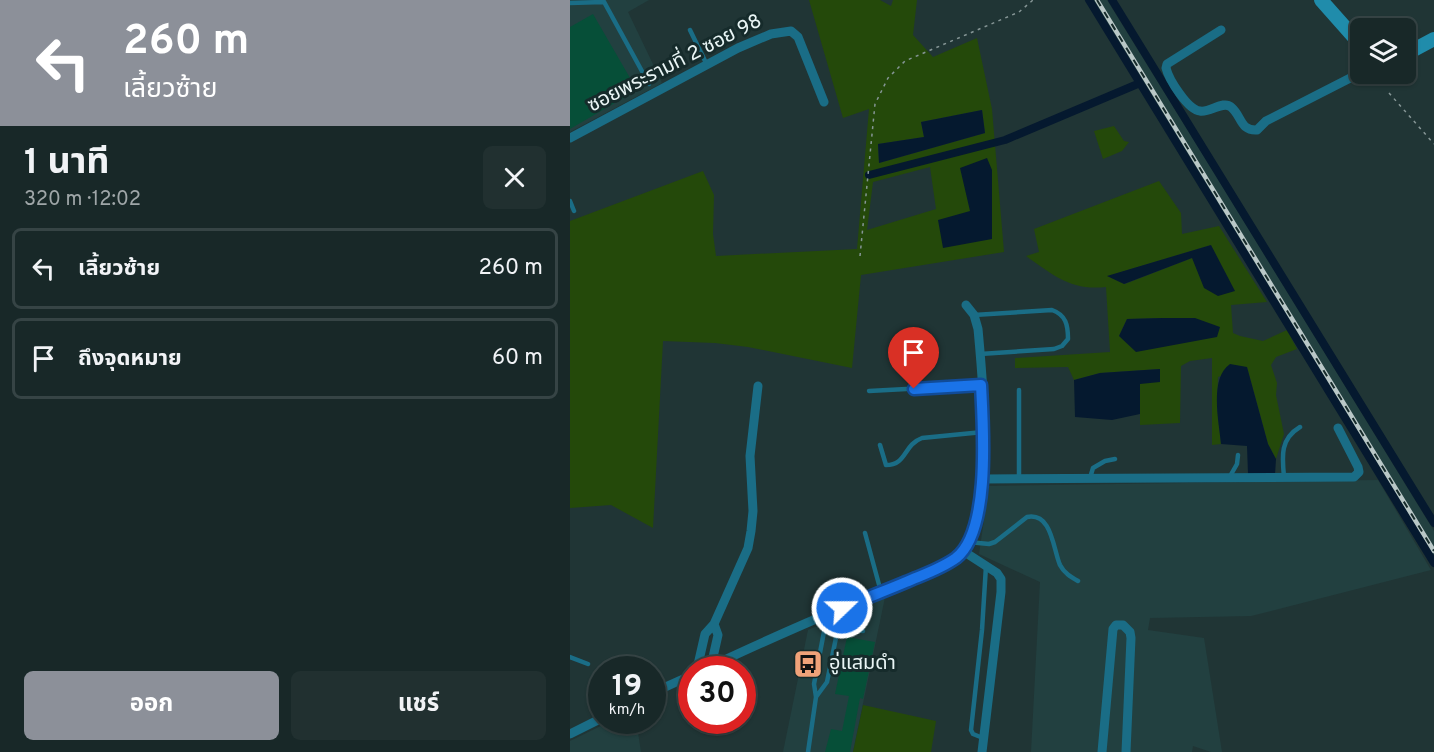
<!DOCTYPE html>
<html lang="th">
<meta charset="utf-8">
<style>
:root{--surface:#182828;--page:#213030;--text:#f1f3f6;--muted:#9fa6a8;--line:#364445;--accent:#8c9099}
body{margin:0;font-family:Overpass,"Noto Sans Thai",sans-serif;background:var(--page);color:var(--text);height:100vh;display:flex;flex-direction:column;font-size:22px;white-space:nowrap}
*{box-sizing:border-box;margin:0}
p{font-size:20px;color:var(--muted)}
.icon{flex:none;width:33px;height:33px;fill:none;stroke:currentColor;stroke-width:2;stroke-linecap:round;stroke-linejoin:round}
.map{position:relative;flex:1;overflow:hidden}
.drawer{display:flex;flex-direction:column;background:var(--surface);width:570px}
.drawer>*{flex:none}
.top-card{background:#8c9099;color:#fff;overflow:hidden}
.controls{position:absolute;left:780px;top:18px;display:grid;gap:12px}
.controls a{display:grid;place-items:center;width:66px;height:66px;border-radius:9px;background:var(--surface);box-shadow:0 2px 4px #0004,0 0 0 2px var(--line);font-size:30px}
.speed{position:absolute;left:18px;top:656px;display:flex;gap:12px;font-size:30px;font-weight:700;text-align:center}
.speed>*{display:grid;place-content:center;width:78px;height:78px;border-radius:50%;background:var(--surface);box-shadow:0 2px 4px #0004,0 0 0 2px var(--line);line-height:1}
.speed small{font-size:15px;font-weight:400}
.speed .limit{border:9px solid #d22;background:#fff;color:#111}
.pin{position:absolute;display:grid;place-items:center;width:51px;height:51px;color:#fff;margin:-62px -26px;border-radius:50% 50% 50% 0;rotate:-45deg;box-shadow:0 0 6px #0007}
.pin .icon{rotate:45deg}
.me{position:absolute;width:66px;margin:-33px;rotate:68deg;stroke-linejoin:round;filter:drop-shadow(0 0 4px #0008)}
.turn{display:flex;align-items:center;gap:21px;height:126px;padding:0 24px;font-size:27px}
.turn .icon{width:78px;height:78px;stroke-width:2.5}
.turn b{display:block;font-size:42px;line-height:51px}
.round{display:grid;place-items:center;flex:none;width:63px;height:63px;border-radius:9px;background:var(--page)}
.overview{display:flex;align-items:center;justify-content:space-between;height:102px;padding:0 24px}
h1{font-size:36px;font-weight:700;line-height:45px}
.cta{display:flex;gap:12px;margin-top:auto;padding:12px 24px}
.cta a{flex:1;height:69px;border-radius:9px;background:var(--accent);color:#fff;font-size:24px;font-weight:700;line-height:69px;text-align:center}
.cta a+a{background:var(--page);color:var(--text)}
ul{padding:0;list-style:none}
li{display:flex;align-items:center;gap:18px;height:81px;margin:0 12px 9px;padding:0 12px;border:3px solid var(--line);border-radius:9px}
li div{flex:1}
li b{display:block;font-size:22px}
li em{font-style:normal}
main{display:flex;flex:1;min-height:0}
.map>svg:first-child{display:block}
</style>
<main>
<section class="drawer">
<div class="top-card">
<div class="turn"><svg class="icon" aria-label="left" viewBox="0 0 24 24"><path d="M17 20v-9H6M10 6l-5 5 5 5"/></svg><div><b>260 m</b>เลี้ยวซ้าย</div></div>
</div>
<div class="overview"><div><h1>1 นาที</h1><p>320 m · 12:02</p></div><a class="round"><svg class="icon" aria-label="close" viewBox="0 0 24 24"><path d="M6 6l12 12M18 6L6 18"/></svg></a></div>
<ul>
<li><svg class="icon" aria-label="left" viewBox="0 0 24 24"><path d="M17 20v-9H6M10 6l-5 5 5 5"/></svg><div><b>เลี้ยวซ้าย</b></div><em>260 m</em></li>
<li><svg class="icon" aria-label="arrive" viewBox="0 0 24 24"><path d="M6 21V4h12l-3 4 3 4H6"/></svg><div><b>ถึงจุดหมาย</b></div><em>60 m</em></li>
</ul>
<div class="cta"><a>ออก</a><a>แชร์</a></div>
</section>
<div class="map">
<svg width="864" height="752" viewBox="0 0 864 752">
<rect width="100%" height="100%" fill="#203535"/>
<path fill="#224040" d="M0 0H79L58 12 92 83 0 132Z
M521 0H537L646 176 864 531V556Z
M808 480 861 570 681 616 580 618 578 630 634 638 652 752H641L623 746 622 752H461L470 582 409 554 419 486Z
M315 597 283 752H213L238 630Z
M43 720H66L71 752H0V741Z"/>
<path fill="#24490a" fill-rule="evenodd" d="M239 0H310L321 6 323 0H347L343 35 363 57 407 38 422 109 434 252 291 275 282 368 178 347 145 343 93 341 83 528 41 505 0 508V221L133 171 144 195 143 234 146 256 287 249 299 109 273 118ZM412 110 415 133 309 163 308 144 354 137 351 122ZM360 167 366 209 297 230 303 182Z
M544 126 554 141 559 142 552 151 533 159 524 131Z
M589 181 611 213 612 234 649 226 697 302 661 305 663 333 670 336 693 341 717 330 727 349 706 357 701 365 707 383 706 395 714 434 706 459 698 444 677 367 648 377 647 406 651 444 642 445V358L620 361 611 366 610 423 570 425V383L589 369 530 373 504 380 498 367 445 368V358L540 352 536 287C501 291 483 275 456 256L469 252 464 229ZM641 245 622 258 555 284 538 276ZM592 318H625L549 336 557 319Z
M293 705 366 721 361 752H283Z"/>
<path fill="#05192f" d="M412 110 415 133 309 163 308 144 354 137 351 122Z
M417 158 422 170V239L373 248 368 220 400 211 390 168Z
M641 245 665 291 648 296 634 288 622 258 554 284 537 276Z
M592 318H625L650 327 647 337 566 352 549 336 557 319Z
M660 364 677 367 698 444 706 459 705 475 678 474 677 446 651 444C649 422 639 378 660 364Z
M590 369V382L570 384V414L542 420 505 417 504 380 530 373Z"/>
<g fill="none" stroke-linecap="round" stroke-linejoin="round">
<path stroke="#05192f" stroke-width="8" d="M519 0 864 563
M542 0 864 523
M299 175 435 140 570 83"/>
</g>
<path fill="#064f38" d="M23 14 67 90 0 129V27Z
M277 637 305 642 293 699 290 698 280 752H255L261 729 272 731 279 696 265 694Z"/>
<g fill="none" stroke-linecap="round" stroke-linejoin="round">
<path stroke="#869696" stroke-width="1.5" stroke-dasharray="3 4.5" stroke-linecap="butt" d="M819 93 864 144
M290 256 305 104 318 78 335 61 449 12 463 0"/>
<path stroke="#1a6d86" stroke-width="4.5" d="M33 0 79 84
M0 3 33 2
M120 30 137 65
M0 201 4 211
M404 315 482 310C496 315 498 325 498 339L492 346 484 349 410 354
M449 390V479
M299 391 411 385
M310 445 316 465C337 465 333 445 352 438L413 432
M714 477C712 456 710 439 730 427
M520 478 523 468 535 461 545 459
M659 478 667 464 668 455
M295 533 311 592
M398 542 419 544 425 542 457 517C482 512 483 549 490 565 494 573 501 577 508 581
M268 628 293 631
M0 657 18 664
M246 697 257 682 272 608
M413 738 403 734 401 730 412 630 416 566
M238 752 246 697 244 684 257 616"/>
<path stroke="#1a6d86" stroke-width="9" d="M651 30 597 64 596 68C599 80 618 110 630 111 640 113 653 100 661 107 672 116 670 131 687 130L696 121 790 73
M0 138 168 48 201 34 221 31 228 37 254 102
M413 479 784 477 789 472 788 467 768 428
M393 551 427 573 431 579V592L412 752
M141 666 148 635 144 624
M127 669 135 634 144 624 178 548 181 531 183 511 180 456 188 386
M135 669C180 648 226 627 272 608 300 596 379 572 394 549 425 503 413 383 408 329L404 315 396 305
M82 693 122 675
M0 734 32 718
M532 752 543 629 546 625H553L560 632 561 638 556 752"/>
<path stroke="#208cab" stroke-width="14" d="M751 0 790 44
M836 54 864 39"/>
<g stroke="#b9c7c7" stroke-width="4.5">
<path id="rail" d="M527 0 864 551"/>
</g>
<use href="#rail" stroke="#162b2b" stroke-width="2" stroke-dasharray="7" stroke-linecap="butt"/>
</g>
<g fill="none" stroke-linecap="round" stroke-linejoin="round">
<g stroke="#114b97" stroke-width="15">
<path id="route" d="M272 608C293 599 315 591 336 582 352 575 371 569 386 558 421 531 413 426 411 385L344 389"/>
</g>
<use href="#route" stroke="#1a73e8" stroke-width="10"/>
</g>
<defs>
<g id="bus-square" transform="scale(1.5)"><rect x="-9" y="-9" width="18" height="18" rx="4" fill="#f0a279" stroke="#162b2b"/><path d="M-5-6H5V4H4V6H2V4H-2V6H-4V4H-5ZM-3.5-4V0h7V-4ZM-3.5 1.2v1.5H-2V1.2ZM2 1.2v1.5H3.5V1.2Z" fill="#111"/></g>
</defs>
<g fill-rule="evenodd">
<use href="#bus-square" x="238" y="664"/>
</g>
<g text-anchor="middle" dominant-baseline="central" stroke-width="6" stroke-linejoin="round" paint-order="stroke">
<g font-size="20" fill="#e9f5f5" stroke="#162b2b">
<text transform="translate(105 64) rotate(-27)">ซอยพระรามที่ 2 ซอย 98</text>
</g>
<g font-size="20" fill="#e9f5f5" stroke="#162b2b" text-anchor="start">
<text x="259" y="664">อู่แสมดำ</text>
</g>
</g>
</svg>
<div class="controls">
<a><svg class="icon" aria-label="layers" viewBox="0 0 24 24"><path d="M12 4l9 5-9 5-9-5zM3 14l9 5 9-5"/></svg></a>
</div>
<div class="speed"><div>19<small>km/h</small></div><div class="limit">30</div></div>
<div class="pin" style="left:344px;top:389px;background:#d93025"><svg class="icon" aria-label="arrive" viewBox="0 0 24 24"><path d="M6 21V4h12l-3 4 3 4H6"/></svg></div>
<svg class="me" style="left:272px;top:608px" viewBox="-20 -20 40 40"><circle r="17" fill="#1a73e8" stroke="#fff" stroke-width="3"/><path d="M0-11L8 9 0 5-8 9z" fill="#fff"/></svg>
</div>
</main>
